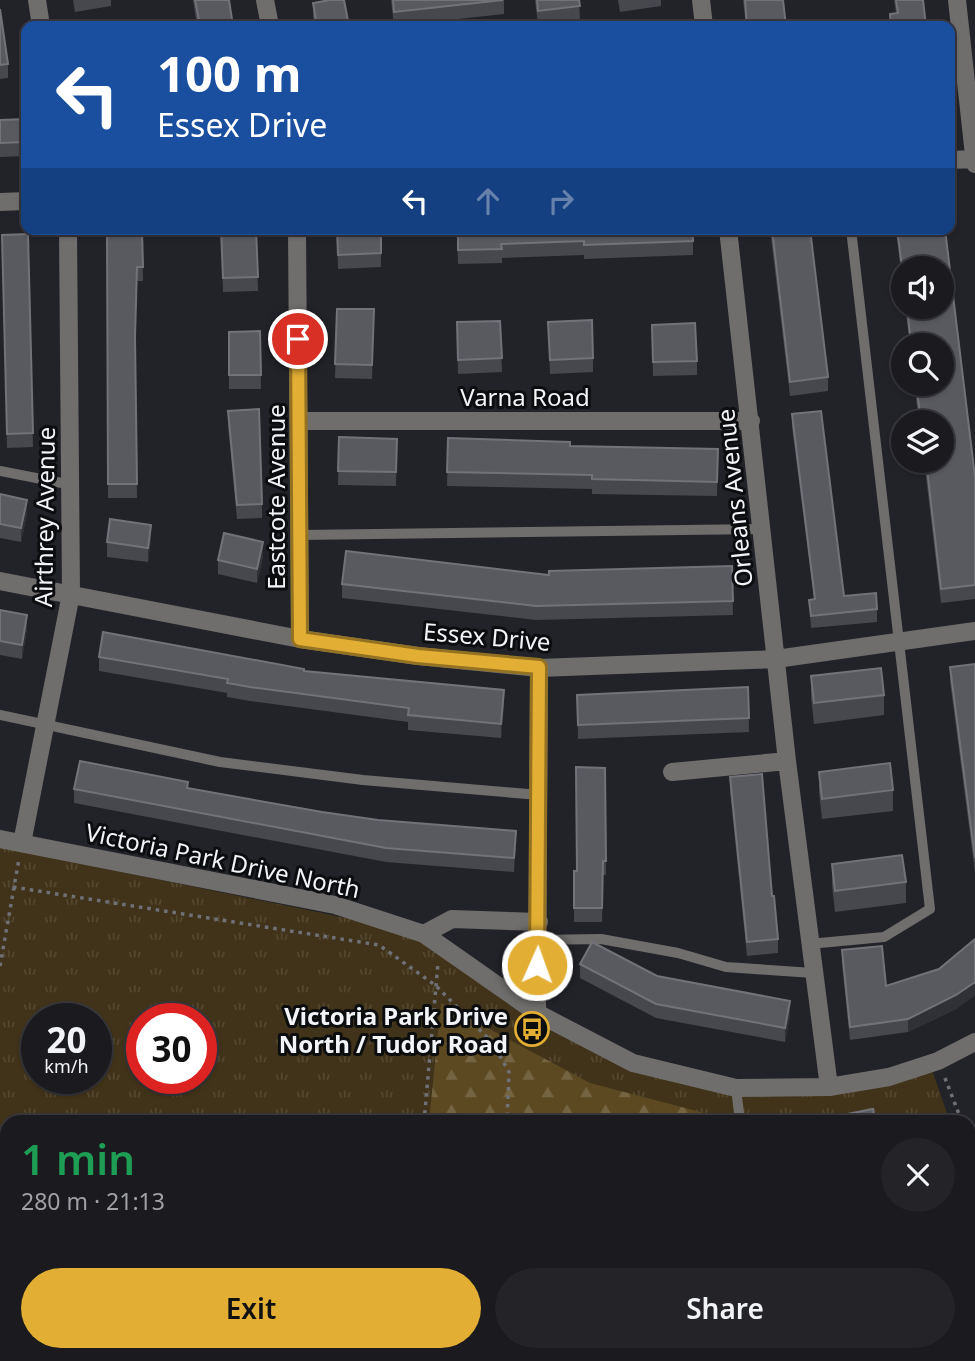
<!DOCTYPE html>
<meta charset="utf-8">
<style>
:root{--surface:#1a1a1f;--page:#232328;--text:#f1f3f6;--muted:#9fa1a4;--line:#38383d;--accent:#e2af34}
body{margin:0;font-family:"Noto Sans",sans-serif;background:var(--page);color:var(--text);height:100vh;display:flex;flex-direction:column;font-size:26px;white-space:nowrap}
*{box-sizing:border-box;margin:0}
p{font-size:23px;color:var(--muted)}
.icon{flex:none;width:38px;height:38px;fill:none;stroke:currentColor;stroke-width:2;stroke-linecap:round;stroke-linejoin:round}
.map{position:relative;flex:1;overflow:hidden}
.drawer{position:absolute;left:0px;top:1115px;width:976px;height:247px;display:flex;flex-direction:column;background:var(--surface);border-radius:21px 21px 0 0;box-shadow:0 2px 5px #0004,0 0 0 2px var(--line)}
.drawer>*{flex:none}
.top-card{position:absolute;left:21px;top:21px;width:934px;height:214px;border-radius:14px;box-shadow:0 2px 5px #0004,0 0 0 2px var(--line);background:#1a4fa0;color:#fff;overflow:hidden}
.buttons{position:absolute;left:891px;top:256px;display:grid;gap:14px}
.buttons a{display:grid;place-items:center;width:63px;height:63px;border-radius:50%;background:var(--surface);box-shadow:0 2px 5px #0004,0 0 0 2px var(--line);font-size:35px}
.speed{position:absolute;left:21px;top:1003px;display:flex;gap:14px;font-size:35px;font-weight:700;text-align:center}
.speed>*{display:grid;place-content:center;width:91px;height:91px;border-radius:50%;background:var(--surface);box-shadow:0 2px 5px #0004,0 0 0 2px var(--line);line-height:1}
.speed small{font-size:18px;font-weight:400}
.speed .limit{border:10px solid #d22;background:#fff;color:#111}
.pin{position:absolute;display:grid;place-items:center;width:60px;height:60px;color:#fff;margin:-30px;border:4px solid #fff;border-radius:50%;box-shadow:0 2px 7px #0007}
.me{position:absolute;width:77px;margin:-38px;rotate:2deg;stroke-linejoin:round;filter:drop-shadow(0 0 5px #0008)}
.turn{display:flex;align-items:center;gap:24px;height:147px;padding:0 21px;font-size:32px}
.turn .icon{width:91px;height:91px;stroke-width:2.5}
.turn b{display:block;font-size:49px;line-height:60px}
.lanes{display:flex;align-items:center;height:66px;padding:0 21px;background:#0003;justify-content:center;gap:35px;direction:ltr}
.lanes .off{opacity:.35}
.round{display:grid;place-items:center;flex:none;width:74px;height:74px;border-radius:37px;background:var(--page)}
.head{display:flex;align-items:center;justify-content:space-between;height:119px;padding:0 21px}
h1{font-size:42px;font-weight:600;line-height:52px;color:#1e9e55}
.primary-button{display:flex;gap:14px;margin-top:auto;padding:14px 21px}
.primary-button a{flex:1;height:80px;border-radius:42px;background:var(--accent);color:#111;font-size:28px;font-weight:600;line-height:80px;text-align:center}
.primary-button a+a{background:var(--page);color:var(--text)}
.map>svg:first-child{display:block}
</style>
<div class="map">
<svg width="975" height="1361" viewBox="0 0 975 1361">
<defs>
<pattern id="grass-tufts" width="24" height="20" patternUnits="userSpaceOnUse" patternTransform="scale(1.75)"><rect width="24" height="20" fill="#403319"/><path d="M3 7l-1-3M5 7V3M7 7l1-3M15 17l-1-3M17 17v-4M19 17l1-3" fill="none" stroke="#534730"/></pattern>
<pattern id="forest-firs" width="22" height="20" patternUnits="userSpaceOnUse" patternTransform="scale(1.75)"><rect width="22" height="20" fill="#5c4921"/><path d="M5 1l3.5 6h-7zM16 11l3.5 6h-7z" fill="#746442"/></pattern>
</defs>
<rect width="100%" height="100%" fill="#222329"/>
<path fill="url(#grass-tufts)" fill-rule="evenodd" d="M0 847 424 934 633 1063 735 1088 931 1067 950 1122H7V1354H970V1181C975 1222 975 1316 970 1361H0ZM37 1018H96V1078H37ZM142 1018H201V1078H142Z"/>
<path fill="url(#forest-firs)" d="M441 1003 590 1083 727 1119 722 1122H429Z"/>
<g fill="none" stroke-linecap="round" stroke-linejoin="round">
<path stroke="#707176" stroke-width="3.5" stroke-dasharray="3.5 5" stroke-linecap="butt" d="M13 887 379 945 435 985 492 1042 509 1072 507 1122
M0 966 19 859
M945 1078 962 1122
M424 1122 438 963
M970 1139 975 1153
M0 1309 7 1321
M0 1337 7 1339
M26 1354 29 1361
M58 1354 78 1361
M455 1354 467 1361
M562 1354 564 1361
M584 1354 605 1361
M332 1361 354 1354
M482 1361 511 1354"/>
<path stroke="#706e6c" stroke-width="10" d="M0 471 72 485
M299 535 762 529
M0 715 220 762 363 780 539 795
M538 940 601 939 678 953 726 967 813 973
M809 944 884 937 930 909 851 229
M736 1088 740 1122
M714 1354 717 1361
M796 1354 799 1361"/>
<path stroke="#706e6c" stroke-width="18" d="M37 0 41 26
M265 0 270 26
M701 0 704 26
M957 0 975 164
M950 160 975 159
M0 202 26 201
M297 229 300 639
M728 229 787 761 829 1087
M299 421H751
M0 581 300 639 418 656 539 668 776 659 975 631
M672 772 787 761
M22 843 71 594 68 229
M424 934 452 919 539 922
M537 1013 539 668"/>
<path stroke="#706e6c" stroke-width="18" d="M0 839 335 905 424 934 537 1013 633 1063 736 1088 829 1087 889 1077 938 1061 975 1042"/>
</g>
<path fill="#47484e" d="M73 0H111V6L75 12Z
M193 0H229L233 26H197Z
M391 0H504V14L394 26Z
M535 0H579L580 20 538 25Z
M618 0H661V6L620 12Z
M743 0H783L786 26H746Z
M894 0H923L926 26H890V14L896 13Z
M313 3 349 26H315L313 17Z
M0 9 8 64V78L0 79Z
M26 119V156L0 157V120Z
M142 229 143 281H137L135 347 137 498H108L107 230Z
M221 229H256L258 291 223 292Z
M337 229H381V267L338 269Z
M457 229H693V255L584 259V255L502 258V263L458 264Z
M770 229H810L828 377V391L790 396Z
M896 229H945L975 477V599L941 603 924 460H942V422H919L914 383H942V345H910L905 306H942L903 268V289Z
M28 234 33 447 7 448 2 235Z
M337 309H374L372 379 335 378Z
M500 321 502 372 458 374 457 322Z
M548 322 593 358V372L550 374Z
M652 325 697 361V375L653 376Z
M260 331 261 389H229V332Z
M228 411 262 504V518L237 519 228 425Z
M792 414 844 596 877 609V622L811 628 809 600 814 599 792 427Z
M339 437 397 439 396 486 338 485Z
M448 438 570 446 718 449 717 496 592 494V489L447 486Z
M0 494 27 514 21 542 0 538Z
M151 539 148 562 107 557V542Z
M263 556 257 583 218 574V560Z
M732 566 733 615 536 620 342 598V584Z
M0 610 27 629 22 659 0 655Z
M99 657 304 671 504 704 501 738 408 730V722L250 701 227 697V693L99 671Z
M975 664V872L950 681V667Z
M811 676 884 695V715L814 724 811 697Z
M748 687 749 732 578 739 577 695Z
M605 768 606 875H603L602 922H574V871H577Z
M819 772 893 790V811L822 819 819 792Z
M730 777 772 896 778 939V953L747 956 730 791Z
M188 788 516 845 514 872 386 862 74 803V789Z
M832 864 906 882V903L835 912 832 885Z
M975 939V995L956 1009 908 1032 850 1040 842 964V950L886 986 939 969Z
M580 964 657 976 790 1016 785 1042 656 1018 580 978Z"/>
<path fill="#303137" d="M27 500V514L21 542V528Z
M151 525V539L148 562V548Z
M263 542V556L257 583V569Z
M27 615V629L22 659V645Z
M504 690V704L501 738V724Z
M516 831V845L514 872V858Z
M975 982V995L956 1009 908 1032V1019Z
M790 1001V1016L785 1042V1028Z"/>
<path fill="#595a60" stroke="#727278" stroke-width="2" d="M195 0H229L233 26H200Z
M330 0H344L349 26H317L313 3Z
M393 0H503L394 12Z
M537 0H579L580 6 538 11Z
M745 0H783L786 26H747Z
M896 0H923L926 26H891L890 14 898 13Z
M0 9 8 64 0 65Z
M124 24V26H105Z
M26 119V142L0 143V120Z
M142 229 143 267H137L135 337 137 484H108L107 230Z
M221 229H256L258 277 223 278Z
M337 229H381V253L338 255Z
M458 229H693V241L584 245V241L501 244 502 249 458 250Z
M772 229H810L828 377 790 382Z
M897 229H945L975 477V585L941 589 926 460H942V422H921L916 383H942V345H911L907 306H942V268H903V275Z
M28 234 33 433 7 434 2 235Z
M337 309H374L372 365 335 364Z
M592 320 593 358 550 360 548 322Z
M500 321 502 358 458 360 457 322Z
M695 323 697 361 653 362 652 325Z
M260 331 261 375H229V332Z
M259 409 262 504 237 505 228 411Z
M821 411 844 596 876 593 877 609 811 616 809 600 815 599 792 414Z
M339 437 397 439 396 472 338 471Z
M448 438 570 442V446L718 449 717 482 592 479V475L447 472Z
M0 494 27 500 21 528 0 524Z
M110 519 151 525 148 548 107 542Z
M224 533 263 542 257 569 218 560Z
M346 551 549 575V571L732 566 733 601 536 606 342 584Z
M0 610 27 615 22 645 0 641Z
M103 632 304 669V671L504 690 501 724 408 715 409 708 250 687 227 683 228 679 99 657Z
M975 664V858L950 667Z
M881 668 884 695 814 703 811 676Z
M748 687 749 718 578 725 577 695Z
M80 761 188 782 187 788 322 812 378 820 516 831 514 858 386 848 74 789Z
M890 763 893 790 822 799 819 772Z
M576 767 605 768 606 861H603L602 908H574V871H577Z
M762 774 772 896H774L778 939 747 942 730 777Z
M902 855 906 882 835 891 832 864Z
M975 939V982L956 995 908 1019 850 1027 842 950 882 946 886 986 939 969Z
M592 942 657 976 790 1001 785 1028 656 1004 580 964Z
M873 1109 875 1122H843L842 1115Z"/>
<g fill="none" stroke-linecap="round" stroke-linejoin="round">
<g stroke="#937222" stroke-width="18">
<path id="route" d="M298 339 300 639 418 656 539 667 537 965"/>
</g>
<use href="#route" stroke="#e2af34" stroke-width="12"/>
</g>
<defs>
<g id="bus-ring" transform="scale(1.75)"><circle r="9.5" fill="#0c0d0f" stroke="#e2af34" stroke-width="1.5"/><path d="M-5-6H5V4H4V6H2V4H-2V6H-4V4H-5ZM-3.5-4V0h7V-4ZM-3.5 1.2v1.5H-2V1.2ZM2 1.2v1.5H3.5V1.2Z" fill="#e2af34"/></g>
</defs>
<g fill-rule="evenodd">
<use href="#bus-ring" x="532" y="1029"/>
</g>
<g text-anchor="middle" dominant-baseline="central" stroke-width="6" stroke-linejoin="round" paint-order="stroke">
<g font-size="24" fill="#f3f4f8" stroke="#0c0d0f">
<text x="525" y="396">Varna Road</text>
<text transform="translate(275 497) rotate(-90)">Eastcote Avenue</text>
<text transform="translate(734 498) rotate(-96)">Orleans Avenue</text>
<text transform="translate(44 517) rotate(-89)">Airthrey Avenue</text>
<text transform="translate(487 636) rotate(5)">Essex Drive</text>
<text transform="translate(223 860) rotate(12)">Victoria Park Drive North</text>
</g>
<g font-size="24" font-weight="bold" fill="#f3f4f8" stroke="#0c0d0f" text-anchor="end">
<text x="508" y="1015">Victoria Park Drive<tspan x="508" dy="28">North / Tudor Road</tspan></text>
</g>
</g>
</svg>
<div class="buttons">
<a><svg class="icon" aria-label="sound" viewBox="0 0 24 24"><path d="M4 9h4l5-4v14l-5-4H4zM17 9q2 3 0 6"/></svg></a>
<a><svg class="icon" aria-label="search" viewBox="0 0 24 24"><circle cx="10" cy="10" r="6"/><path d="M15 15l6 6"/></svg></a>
<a><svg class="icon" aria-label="layers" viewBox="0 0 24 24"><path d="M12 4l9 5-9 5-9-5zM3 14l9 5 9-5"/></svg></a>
</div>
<div class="speed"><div>20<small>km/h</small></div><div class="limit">30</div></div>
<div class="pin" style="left:298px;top:339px;background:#d93025"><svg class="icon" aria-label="arrive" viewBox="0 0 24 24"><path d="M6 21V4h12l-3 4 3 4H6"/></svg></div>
<svg class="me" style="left:537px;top:965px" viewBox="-20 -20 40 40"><circle r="17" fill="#e2af34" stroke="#fff" stroke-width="3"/><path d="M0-11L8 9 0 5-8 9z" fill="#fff"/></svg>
<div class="top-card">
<div class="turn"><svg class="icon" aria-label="left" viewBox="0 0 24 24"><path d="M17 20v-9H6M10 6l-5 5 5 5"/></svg><div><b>100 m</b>Essex Drive</div></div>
<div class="lanes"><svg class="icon" aria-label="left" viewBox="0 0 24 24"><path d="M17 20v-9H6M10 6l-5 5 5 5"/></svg><svg class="icon off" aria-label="ahead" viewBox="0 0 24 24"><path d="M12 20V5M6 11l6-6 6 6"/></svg><svg class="icon off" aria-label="right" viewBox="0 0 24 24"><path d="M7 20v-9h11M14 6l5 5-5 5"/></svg></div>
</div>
<section class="drawer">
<div class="head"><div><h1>1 min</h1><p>280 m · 21:13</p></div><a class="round"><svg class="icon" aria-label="close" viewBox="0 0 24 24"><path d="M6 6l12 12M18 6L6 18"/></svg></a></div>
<div class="primary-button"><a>Exit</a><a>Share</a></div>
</section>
</div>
